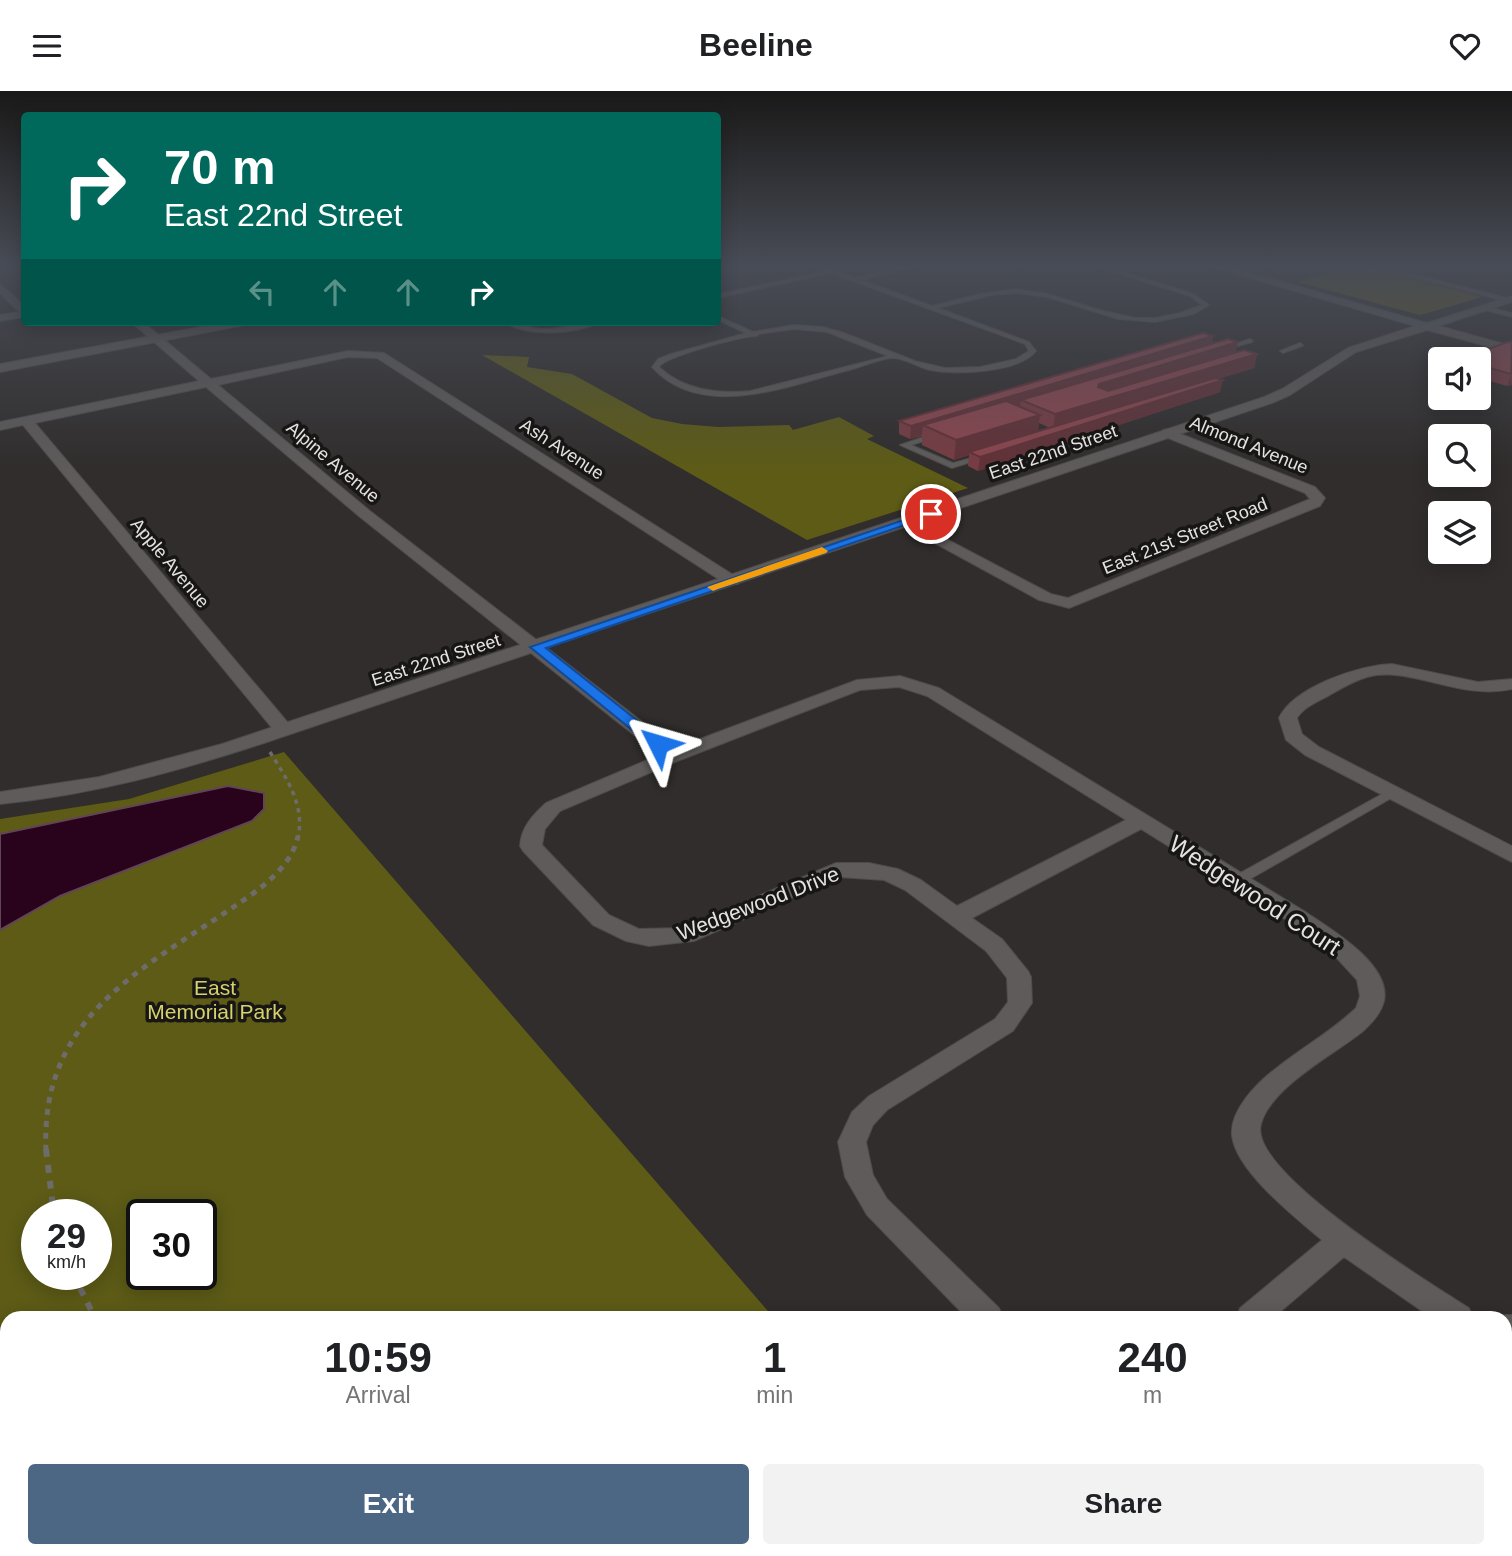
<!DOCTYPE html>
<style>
:root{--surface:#fff;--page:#f2f2f2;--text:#202124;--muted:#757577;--accent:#4c6784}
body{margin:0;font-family:Arial,sans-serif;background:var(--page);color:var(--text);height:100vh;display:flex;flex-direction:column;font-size:26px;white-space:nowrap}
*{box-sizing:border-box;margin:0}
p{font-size:23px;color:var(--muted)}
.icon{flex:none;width:38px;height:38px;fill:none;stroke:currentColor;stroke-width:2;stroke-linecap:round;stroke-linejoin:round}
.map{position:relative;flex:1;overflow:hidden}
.drawer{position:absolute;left:0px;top:1220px;width:1512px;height:247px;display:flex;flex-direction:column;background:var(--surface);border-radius:21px 21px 0 0;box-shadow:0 4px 18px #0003}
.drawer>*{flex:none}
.top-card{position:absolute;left:21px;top:21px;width:700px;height:214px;border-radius:7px;box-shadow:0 4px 18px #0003;background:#00695c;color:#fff;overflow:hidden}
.buttons{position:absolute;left:1428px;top:256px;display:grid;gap:14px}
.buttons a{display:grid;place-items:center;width:63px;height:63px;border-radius:7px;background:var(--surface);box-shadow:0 4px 18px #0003;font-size:35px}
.speed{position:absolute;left:21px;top:1108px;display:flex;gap:14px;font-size:35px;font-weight:700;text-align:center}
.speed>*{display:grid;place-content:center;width:91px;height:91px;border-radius:50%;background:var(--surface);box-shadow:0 4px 18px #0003;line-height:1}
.speed small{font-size:18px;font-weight:400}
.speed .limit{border:4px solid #111;border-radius:10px;background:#fff;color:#111}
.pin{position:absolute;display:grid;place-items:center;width:60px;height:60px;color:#fff;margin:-30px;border:4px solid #fff;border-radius:50%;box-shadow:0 2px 7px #0007}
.me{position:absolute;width:77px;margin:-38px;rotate:310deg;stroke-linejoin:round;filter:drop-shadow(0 0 5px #0008)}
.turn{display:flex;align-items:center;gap:24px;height:147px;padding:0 28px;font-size:32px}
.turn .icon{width:91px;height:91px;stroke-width:2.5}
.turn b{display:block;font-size:49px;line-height:60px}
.lanes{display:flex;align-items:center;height:66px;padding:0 28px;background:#0003;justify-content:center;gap:35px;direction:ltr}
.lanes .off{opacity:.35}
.eta{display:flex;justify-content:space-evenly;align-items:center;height:119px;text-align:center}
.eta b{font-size:42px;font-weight:700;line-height:49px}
.cta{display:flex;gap:14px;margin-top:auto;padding:14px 28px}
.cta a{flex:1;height:80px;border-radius:7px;background:var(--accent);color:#fff;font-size:28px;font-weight:700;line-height:80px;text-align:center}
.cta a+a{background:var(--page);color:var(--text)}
header{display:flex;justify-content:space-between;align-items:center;height:91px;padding:0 28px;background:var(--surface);font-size:32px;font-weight:700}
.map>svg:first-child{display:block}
</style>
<header><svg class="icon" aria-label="menu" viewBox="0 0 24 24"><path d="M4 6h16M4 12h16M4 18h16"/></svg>Beeline<svg class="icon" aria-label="heart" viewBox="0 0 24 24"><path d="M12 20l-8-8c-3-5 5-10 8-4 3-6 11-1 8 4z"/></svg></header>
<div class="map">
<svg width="1512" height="1465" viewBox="0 0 1512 1465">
<rect width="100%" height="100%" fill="#302d2c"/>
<path fill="#5d5b16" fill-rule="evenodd" d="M1344 174H1372L1368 176 1482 206 1420 224 1298 191 1349 177Z
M482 264 529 266 527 276 572 283 652 327 682 333 718 336 789 334 793 339 839 326 874 345 867 348 968 397 807 449Z
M284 661 774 1227H7V1460H815L807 1465H0V728L129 708ZM37 1124H96V1183H37ZM142 1124H201V1183H142Z"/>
<path fill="#29021c" stroke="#614557" stroke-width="2" d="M228 695 264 702V718L252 730 60 805 0 839V743Z"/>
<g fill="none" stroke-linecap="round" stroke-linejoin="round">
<g stroke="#4d4b4a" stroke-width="2">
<path id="lane" d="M811 174H820L855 187 909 174H921L861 189 932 215 980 203 1017 198 1048 203 1103 220 1136 227H1155L1180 222 1202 214 1190 205 1091 174H1101L1194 203 1209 214 1194 223 1155 231 1118 228 1047 206 1017 202 992 204 938 217 1029 251 1036 260C1019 282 956 284 930 279 918 276 906 268 894 267 885 266 863 275 853 278 792 293 703 332 652 276L658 268 671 263 746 242 718 229V225L753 241 794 234 823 236 844 242 915 270 945 277 980 276 1016 268 1029 260 1025 253 831 182 718 207V203L826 180ZM794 238 827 241 888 265 750 300C716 303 684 299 659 276 666 265 743 245 757 245L759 243Z
M1385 176 1511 208 1512 209 1509 211 1383 179Z
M1484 215 1512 222V226L1482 218Z
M504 231C517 231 529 238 544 238 563 238 582 231 601 231 575 243 529 247 504 231Z
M1250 248 1253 250 1252 251 1224 259 1221 257Z
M1300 252 1303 254 1302 255 1283 262 1280 260Z
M938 341 942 343 941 345 911 354 953 372 983 364 987 366 952 377 900 354Z
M1391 698 1395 699 1397 702 1395 705 1243 792 1238 793 1232 789 1233 786Z"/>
</g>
<g stroke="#4d4b4a" stroke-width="2">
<path id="street" d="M0 193 24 214V226L0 230V224L19 221 0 202Z
M131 231H143L211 288 348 260 384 262 738 487 740 490 738 493H726L377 267 348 266 218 294 370 420 676 657 857 589 900 585 939 597 1304 820C1329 837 1392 873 1384 910 1381 923 1371 933 1362 941 1333 964 1271 996 1261 1033 1247 1080 1431 1193 1469 1217L1473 1227H1432L1344 1166 1273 1227H1236L1240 1217 1322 1149C1295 1126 1237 1081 1232 1045 1229 1020 1257 992 1274 979 1301 957 1331 941 1356 917L1360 905 1357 889 1334 864 1288 830 1141 738 972 827 1002 848 1028 880 1031 886 1032 912 1013 940 887 1019 873 1034 866 1051 873 1084 887 1108 999 1217 1003 1227H967L867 1124 845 1086 838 1051 852 1021 869 1005 995 928 1008 911 1007 887 986 860 905 799 884 789 839 786 694 850 649 855 626 850 593 834 523 760 520 755C521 736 533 724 546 712L659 664 360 426 206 296 35 332 294 639 284 645 277 643 23 334 0 339V331L199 290ZM899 596 927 605 1126 729 957 815 921 789 898 778 869 772H836L683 837 639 838 609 824 542 754 545 738 560 720 680 669 860 599Z
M1168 338 1315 396 1325 407 1320 415 1069 517 1039 509 898 432 905 428 910 429 1051 503 1068 507 1310 408 1305 402 1163 345V339Z
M1392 573 1478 591 1512 588V598C1458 610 1411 574 1367 586 1353 590 1340 598 1328 605 1317 611 1304 616 1297 627L1302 643 1319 656 1512 755V771L1305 664 1286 649 1279 627C1294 596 1359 574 1392 573Z
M1505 1224H1512V1252H1505V1227H1498Z
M1200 1460H1239L1241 1465H1202Z"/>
</g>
<g stroke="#4d4b4a" stroke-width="2">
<path id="secondary" d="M1205 174H1222L1427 232 1512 205V211L1439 235 1512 255V262L1427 239 1356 261 1290 304 1272 312 267 651C179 680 92 704 0 713V701L99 686 222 653 1264 306 1282 298 1348 257 1415 235Z
M227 231H250L245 234 0 281V273Z"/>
</g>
<path stroke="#6e6c6b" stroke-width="3.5" stroke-dasharray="4.5 4.5" stroke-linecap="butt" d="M270 661C287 688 305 714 298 747"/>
<path stroke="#6e6c6b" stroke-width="5" stroke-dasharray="6 6" stroke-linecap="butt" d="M46 1060C40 927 139 880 235 815 259 799 292 776 298 745"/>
<path stroke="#6e6c6b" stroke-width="6" stroke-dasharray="8 8" stroke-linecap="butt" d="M46 1058 54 1124
M73 1183 95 1227
M225 1460 227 1465"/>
<use href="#lane" fill="#5e5b5a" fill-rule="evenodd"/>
<use href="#street" fill="#5e5b5a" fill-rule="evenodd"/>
<use href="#secondary" fill="#5e5b5a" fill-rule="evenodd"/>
</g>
<path fill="#783c43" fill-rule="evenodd" d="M1213 245 1212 253 1236 261 1257 263 1254 277 1218 288 1220 301 978 380 968 375 969 364 954 369 922 354V345L910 348 899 343V330ZM1039 332 1050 337 1038 341Z
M1512 251V294L1507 295 1479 287V268Z"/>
<path fill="#623137" d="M1213 245 1211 257 1021 309 1020 315 937 340 923 334 922 344 910 348 911 335Z
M1238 251 1235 265 1257 263 1254 277 1053 338 1055 323 1098 296 1099 293Z
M1511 283 1512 294 1507 295Z
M1223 289 1220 301 978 380 980 366Z
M1040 324 1037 344 969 361V364L954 369 956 349Z"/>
<path fill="#8c464e" stroke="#623137" stroke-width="2" d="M1203 242 1213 245 911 335 899 330Z
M1228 248 1238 251 1099 293 1098 296 1108 300 1244 259 1257 263 1055 323 1021 309Z
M1508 251H1512L1511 283 1479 274V268H1460Z
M1215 287 1223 289 980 366 969 361Z
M1006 310 1040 324 956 349 923 334Z"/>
<linearGradient id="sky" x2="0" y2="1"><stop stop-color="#1a1918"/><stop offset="0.46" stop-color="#484c56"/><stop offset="1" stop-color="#484c56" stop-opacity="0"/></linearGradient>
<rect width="1512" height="379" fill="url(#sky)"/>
<path fill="#1a73e8" stroke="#114b97" stroke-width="2" d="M927 421 937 423 546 557 663 650 666 653 663 656H653L530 556Z"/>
<path fill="#f59e0b" d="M822 456 828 460 826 462 718 498 713 500 707 496Z"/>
<g text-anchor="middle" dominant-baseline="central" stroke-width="7" stroke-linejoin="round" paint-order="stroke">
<g font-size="18" fill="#e4e2e2" stroke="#171615">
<text transform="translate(1249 354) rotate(22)">Almond Avenue</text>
<text transform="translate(562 358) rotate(33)">Ash Avenue</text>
<text transform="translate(1053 361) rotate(-19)">East 22nd Street</text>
<text transform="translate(333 371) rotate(40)">Alpine Avenue</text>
<text transform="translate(1185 445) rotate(-22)">East 21st Street Road</text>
<text transform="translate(170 472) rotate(50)">Apple Avenue</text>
<text transform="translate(436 569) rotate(-18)">East 22nd Street</text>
</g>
<g font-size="21" fill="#e4e2e2" stroke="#171615">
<text transform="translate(758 812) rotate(-21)">Wedgewood Drive</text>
</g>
<g font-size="21" fill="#d5d26c" stroke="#171615">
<text x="215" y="896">East<tspan x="215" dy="24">Memorial Park</tspan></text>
</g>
<g font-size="24" fill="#e4e2e2" stroke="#171615">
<text transform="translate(1255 804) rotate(33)">Wedgewood Court</text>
</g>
</g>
</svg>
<div class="buttons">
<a><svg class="icon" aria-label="sound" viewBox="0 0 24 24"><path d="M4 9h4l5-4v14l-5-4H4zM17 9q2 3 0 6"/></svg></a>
<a><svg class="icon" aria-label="search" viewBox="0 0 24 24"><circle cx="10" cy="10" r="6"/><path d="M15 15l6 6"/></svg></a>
<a><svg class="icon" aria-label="layers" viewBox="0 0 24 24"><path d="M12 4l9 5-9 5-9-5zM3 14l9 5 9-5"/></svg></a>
</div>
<div class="speed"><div>29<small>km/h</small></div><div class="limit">30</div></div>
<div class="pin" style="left:931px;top:423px;background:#d93025"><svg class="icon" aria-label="arrive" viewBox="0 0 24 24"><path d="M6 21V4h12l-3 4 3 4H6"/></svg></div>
<svg class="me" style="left:658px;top:653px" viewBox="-20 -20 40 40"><path d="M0-17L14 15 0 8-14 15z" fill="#1a73e8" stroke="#fff" stroke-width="4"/></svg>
<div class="top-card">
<div class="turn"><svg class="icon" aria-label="right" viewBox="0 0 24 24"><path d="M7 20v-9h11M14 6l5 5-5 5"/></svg><div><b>70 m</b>East 22nd Street</div></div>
<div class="lanes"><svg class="icon off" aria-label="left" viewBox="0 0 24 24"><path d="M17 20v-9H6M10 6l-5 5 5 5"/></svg><svg class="icon off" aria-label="ahead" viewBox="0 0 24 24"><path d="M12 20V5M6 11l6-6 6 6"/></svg><svg class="icon off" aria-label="ahead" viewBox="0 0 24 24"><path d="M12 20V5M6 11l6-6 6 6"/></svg><svg class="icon" aria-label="right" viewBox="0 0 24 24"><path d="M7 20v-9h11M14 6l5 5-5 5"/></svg></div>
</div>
<section class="drawer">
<div class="eta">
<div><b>10:59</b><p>Arrival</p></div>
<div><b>1</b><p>min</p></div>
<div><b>240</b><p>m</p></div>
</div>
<div class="cta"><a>Exit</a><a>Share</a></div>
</section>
</div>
